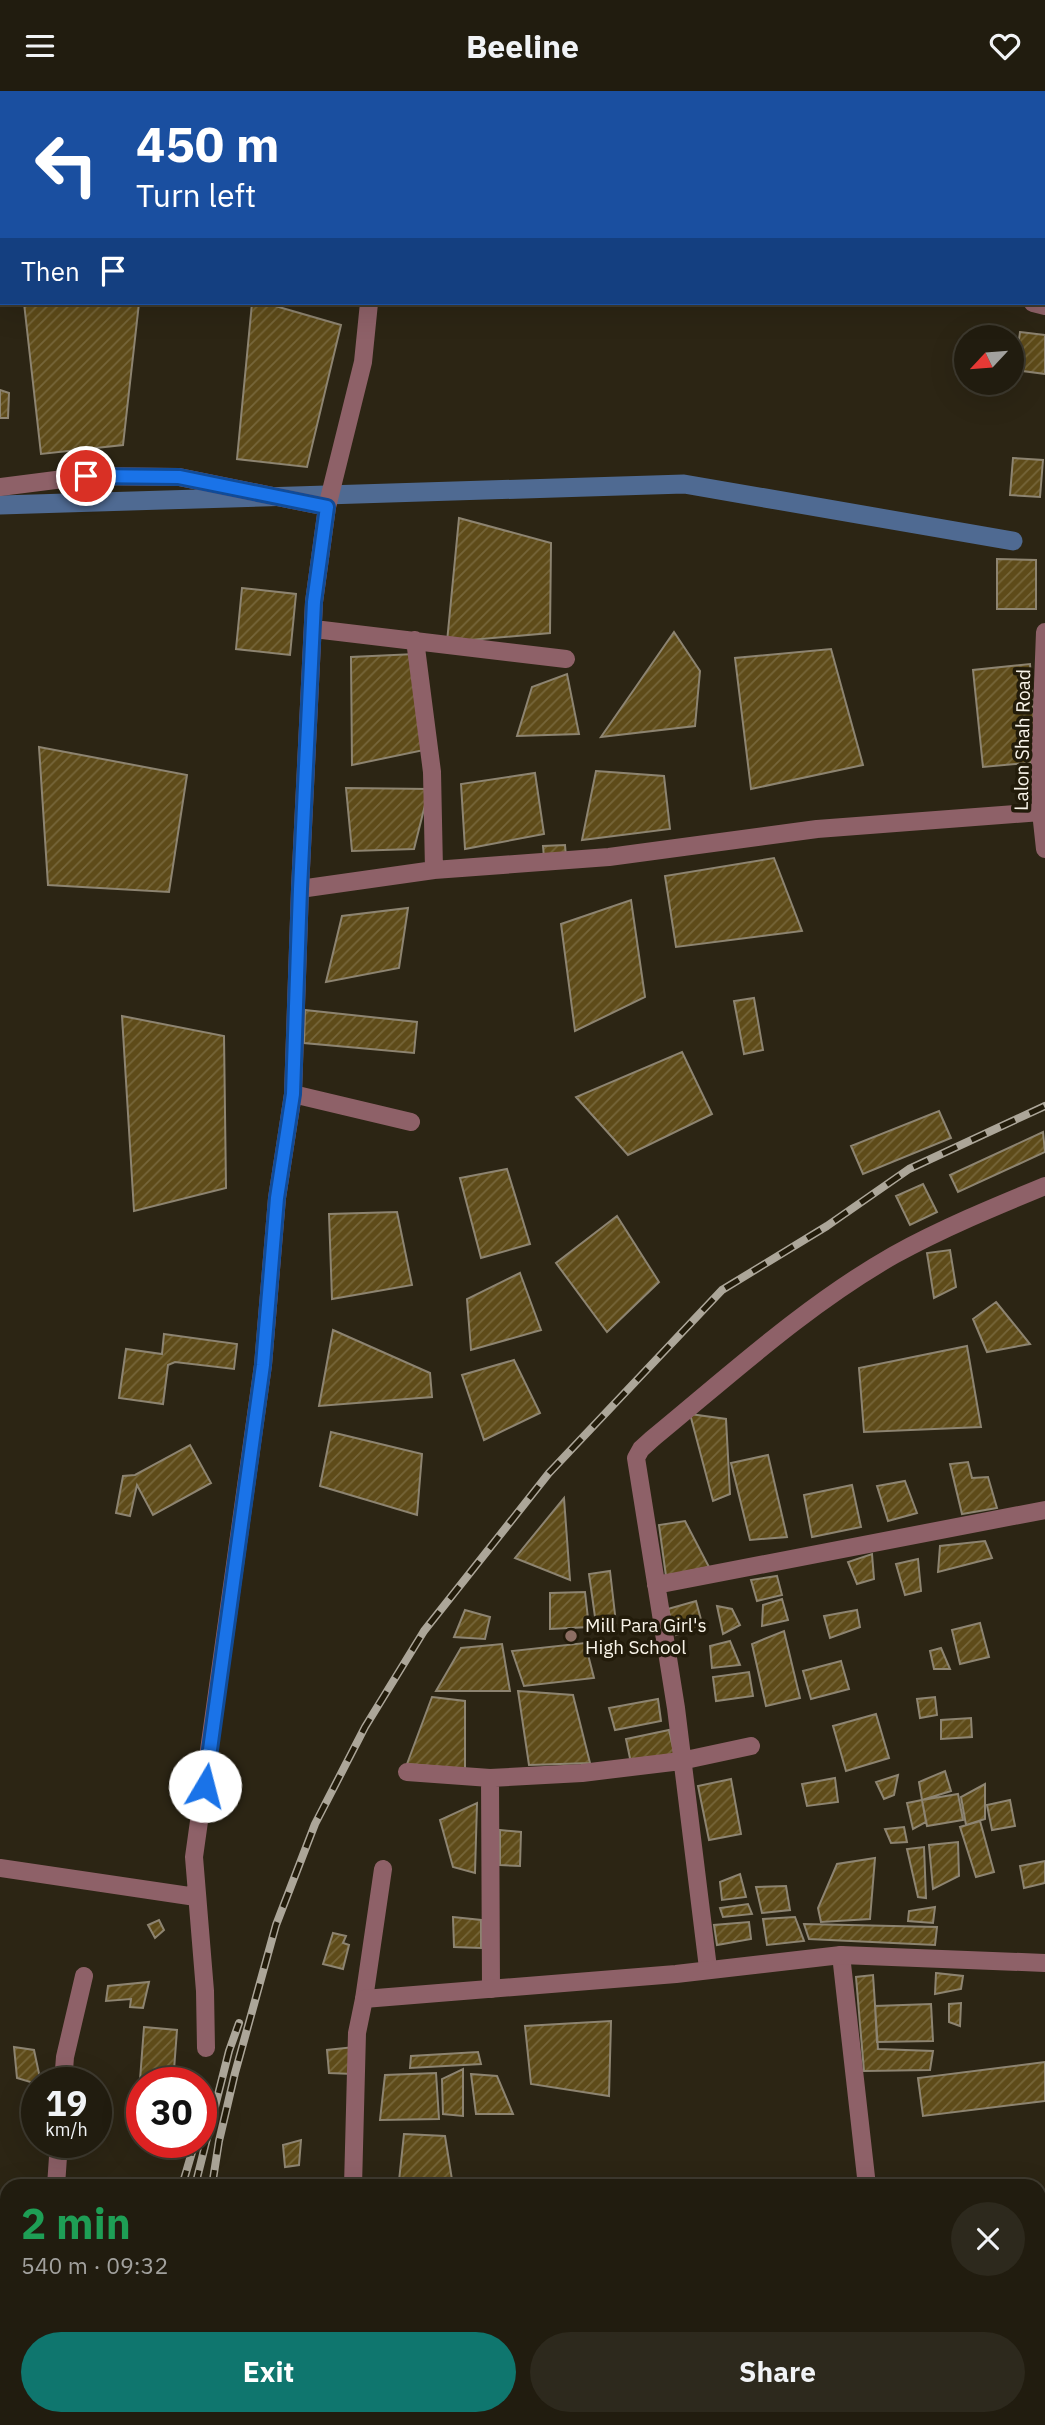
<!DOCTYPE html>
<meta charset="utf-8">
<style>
:root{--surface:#211c0f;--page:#2d291d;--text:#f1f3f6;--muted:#a2a19e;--line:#3e3a2f;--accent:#0f766e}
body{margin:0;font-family:"IBM Plex Sans",sans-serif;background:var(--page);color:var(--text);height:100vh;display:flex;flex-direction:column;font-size:26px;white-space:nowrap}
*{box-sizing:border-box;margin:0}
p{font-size:23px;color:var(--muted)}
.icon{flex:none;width:38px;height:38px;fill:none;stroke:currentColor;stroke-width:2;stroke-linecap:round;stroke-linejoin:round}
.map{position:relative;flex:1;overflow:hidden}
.drawer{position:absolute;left:0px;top:2088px;width:1046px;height:247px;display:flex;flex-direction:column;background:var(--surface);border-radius:21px 21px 0 0;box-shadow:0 7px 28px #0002,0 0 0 2px var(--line)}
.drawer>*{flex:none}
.guide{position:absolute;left:0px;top:0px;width:1046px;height:214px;box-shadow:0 7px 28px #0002,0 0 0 2px var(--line);background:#1a4fa0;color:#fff;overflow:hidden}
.needle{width:46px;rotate:244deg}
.controls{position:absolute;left:954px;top:234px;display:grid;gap:14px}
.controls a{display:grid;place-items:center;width:70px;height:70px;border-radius:50%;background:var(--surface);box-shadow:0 7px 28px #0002,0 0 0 2px var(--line);font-size:35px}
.speed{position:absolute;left:21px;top:1976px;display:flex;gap:14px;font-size:35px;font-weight:700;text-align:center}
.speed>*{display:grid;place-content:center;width:91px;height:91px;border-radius:50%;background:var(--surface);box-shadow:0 7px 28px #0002,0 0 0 2px var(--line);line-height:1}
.speed small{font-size:18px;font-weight:400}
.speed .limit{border:10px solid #d22;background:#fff;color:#111}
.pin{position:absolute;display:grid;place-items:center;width:60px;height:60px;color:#fff;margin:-30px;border:4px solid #fff;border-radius:50%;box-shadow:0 2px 7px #0007}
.me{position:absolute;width:77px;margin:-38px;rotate:8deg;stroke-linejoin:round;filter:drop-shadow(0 0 5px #0008)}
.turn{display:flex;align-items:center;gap:24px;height:147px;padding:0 21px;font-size:32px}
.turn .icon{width:91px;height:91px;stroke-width:2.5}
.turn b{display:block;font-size:49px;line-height:60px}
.then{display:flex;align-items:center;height:66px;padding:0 21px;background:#0003;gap:14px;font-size:26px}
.round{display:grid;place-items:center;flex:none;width:74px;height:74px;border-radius:37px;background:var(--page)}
.head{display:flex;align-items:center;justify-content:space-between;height:119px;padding:0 21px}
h1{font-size:42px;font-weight:700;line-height:52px;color:#1e9e55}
.primary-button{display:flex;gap:14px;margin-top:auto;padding:14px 21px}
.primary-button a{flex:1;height:80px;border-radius:42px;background:var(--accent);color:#fff;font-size:28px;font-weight:700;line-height:80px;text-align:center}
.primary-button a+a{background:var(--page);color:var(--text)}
header{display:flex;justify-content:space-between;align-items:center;height:91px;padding:0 21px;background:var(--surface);font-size:32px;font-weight:700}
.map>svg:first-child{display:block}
</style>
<header><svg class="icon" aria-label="menu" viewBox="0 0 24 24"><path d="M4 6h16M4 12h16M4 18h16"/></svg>Beeline<svg class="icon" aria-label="heart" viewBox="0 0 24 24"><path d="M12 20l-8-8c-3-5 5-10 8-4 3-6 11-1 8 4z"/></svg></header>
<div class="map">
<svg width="1045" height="2334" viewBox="0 0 1045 2334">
<defs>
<pattern id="building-hatch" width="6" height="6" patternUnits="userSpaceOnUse" patternTransform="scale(1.75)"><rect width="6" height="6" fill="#5e4b19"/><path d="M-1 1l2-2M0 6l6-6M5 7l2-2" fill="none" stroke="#76663a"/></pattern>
</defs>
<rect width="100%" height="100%" fill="#2c2514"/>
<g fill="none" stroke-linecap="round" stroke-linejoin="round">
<path stroke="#4f6a92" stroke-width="19" d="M0 414 684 393 1013 450"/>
</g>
<path fill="url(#building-hatch)" stroke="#8d8471" stroke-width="2" d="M279 0H348V2H279Z
M493 0H545V2H493Z
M581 0H672V2H582Z
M752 0H813L752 2Z
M24 212H139L123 354 41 363Z
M252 212H265L341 234 307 376 237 368Z
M1020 241 1045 244V283L1015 279Z
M0 299 9 302 8 327H0Z
M1013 367 1043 369 1040 406 1010 404Z
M459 427 551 452 550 542 447 551Z
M997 468 1036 469V518H997Z
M242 497 296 503 290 564 236 558Z
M674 541 700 580 695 635 601 646Z
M831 558 863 674 751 698 735 567Z
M415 563 424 659 352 674 351 566Z
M1030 573 1037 671 983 676 973 579Z
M567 583 579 643 517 645 532 596Z
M39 656 187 684 169 801 48 794Z
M596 680 664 685 670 738 582 749Z
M535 682 544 743 465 758 461 693Z
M346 697 429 698 414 758 352 760Z
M565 754 566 766 544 767 543 755Z
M774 767 802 840 676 856 665 785Z
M631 809 645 906 575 940 561 833Z
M408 817 399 877 326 891 342 825Z
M754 907 763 959 744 963 734 910Z
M305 919 417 931 414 962 304 952Z
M122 925 224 945 226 1097 134 1120Z
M682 961 712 1023 628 1064 576 1006Z
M939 1020 951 1047 863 1083 851 1055Z
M1043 1041 1045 1061 958 1101 950 1084Z
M507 1078 530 1153 481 1167 460 1087Z
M923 1093 937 1121 910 1134 896 1105Z
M397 1121 412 1194 332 1208 329 1123Z
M617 1125 659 1191 607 1241 556 1172Z
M950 1159 956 1196 934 1207 927 1162Z
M520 1182 541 1239 471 1259 467 1208Z
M996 1211 1030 1253 987 1261 973 1228Z
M333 1239 430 1282 432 1306 319 1315Z
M164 1243 237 1253 234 1278 175 1271 168 1274 163 1313 119 1307 126 1258 162 1263Z
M967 1255 981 1336 864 1341 859 1277Z
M514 1269 540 1322 484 1349 462 1284Z
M690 1323 726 1328 730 1403 713 1410Z
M331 1341 422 1363 417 1424 320 1395Z
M190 1354 211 1392 153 1424 137 1394 130 1425 116 1422 123 1385 135 1384Z
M768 1364 787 1446 750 1449 731 1372Z
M968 1371 972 1387 988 1386 997 1417 962 1423 950 1373Z
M905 1390 917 1422 888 1430 877 1395Z
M852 1394 861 1436 812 1446 804 1404Z
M564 1407 570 1489 515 1467Z
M685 1430 709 1476 666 1485 659 1434Z
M985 1450 992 1467 938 1481 940 1455Z
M872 1463 874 1488 857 1493 848 1471Z
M918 1468 921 1500 905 1504 896 1473Z
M610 1480 616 1532 596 1533 589 1483Z
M777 1485 782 1504 757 1510 751 1489Z
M585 1501 589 1536 550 1538V1502Z
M782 1508 788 1529 762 1535 763 1514Z
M696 1510 703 1536 676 1544 668 1518Z
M717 1515 732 1518 740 1534 723 1543Z
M465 1519 490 1526 485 1548 454 1546Z
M857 1519 860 1536 830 1547 824 1525Z
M980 1532 989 1566 960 1573 952 1539Z
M784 1540 800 1607 766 1615 752 1553Z
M730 1550 740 1574 712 1577 710 1555Z
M585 1552 594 1587 524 1595 512 1560Z
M502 1553 510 1600H436L461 1557Z
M941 1557 950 1578H934L930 1560Z
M841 1570 849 1598 811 1608 803 1580Z
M749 1581 753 1605 716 1610 713 1586Z
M518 1600 573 1604 590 1672 529 1674Z
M432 1606 465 1610V1678L407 1673Z
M935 1606 937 1624 920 1627 917 1608Z
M658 1608 661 1630 615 1639 609 1617Z
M876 1623 889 1667 846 1680 833 1635Z
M971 1627 972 1646 941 1648V1629Z
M669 1639 675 1665 631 1672 626 1648Z
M945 1680 951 1700 922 1709 919 1691Z
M898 1684 894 1704 884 1708 876 1691Z
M835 1687 838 1711 807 1715 802 1693Z
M731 1688 741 1743 709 1749 698 1695Z
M985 1693V1728L966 1734 961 1706Z
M958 1703 963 1729 927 1735 922 1709Z
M922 1709 926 1731 913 1738 907 1712Z
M1010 1709 1015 1735 992 1739 987 1714Z
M477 1712 475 1782 453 1776 440 1729Z
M980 1730 994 1781 976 1786 960 1736Z
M904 1736 907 1751 891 1752 885 1738Z
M500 1739 521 1741 520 1775 500 1774Z
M958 1751 959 1785 933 1798 929 1754Z
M924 1756 926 1807 918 1806 907 1758Z
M875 1767 870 1828 821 1831 818 1817 837 1773Z
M1045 1770V1792L1024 1797 1020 1775Z
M740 1783 746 1806 722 1809 720 1791Z
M786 1795 790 1819 762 1822 756 1796Z
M748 1813 752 1823 723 1826 720 1817Z
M935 1816 933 1832 908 1830 909 1820Z
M453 1826 481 1829V1857L454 1856Z
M795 1826 804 1850 767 1854 763 1828Z
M159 1829 164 1839 155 1847 148 1834Z
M749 1831 751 1848 717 1854 714 1834Z
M804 1833 937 1836 935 1854 809 1848Z
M333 1842 346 1845 343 1852 349 1854 343 1878 323 1873Z
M936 1882 963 1885 961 1898 935 1903Z
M873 1884 878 1958 933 1960 930 1979 864 1980 856 1886Z
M149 1891 143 1917 130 1916 131 1908 106 1910 108 1895Z
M961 1912 960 1935 949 1931V1913Z
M931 1913 933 1950 877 1951 875 1915Z
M611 1930 609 2005 531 1993 525 1935Z
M144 1936 177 1939 173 1992 140 1989Z
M14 1956 34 1959 41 1992 37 1993 17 1987Z
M354 1956 353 1983 329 1982 327 1959Z
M478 1961 481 1973 410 1977 411 1965Z
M1045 1971V2010L923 2025 918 1987Z
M463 1978V2025L443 2023 442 1988Z
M436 1982 439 2028 380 2029 385 1984Z
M471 1983 497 1985 513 2023H476Z
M404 2043 445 2045 453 2095H417L399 2090Z
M301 2049 299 2074 285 2076 283 2054Z
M1045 2124V2177L1040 2178V2125Z
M901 2328H961L962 2334H902Z
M980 2328H1023L1024 2334H975Z"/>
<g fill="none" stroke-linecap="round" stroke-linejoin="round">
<path stroke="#8e6168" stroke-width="18" d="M408 0 412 2
M380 2V0
M1033 212 1045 215
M0 396 87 385 179 386 327 416
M314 538 566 568
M1045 541 1040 671 1041 721 1045 758
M415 549 432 681 434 779
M300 798 434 779 609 766 817 738 1041 721
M293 1003 411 1031
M656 1494 1045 1419
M407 1681 490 1687 582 1682 681 1670 751 1655
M490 1687 491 1898
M0 1777 196 1806
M841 1864 867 2095
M708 1877 676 1617 636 1367 641 1358 652 1348C730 1284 806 1214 894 1164 943 1137 994 1116 1045 1095
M364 1908 383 1778
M206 1957 205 1900 194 1766 263 1274 277 1107 293 1003 300 798 314 511 327 416 363 271 369 212
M63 1992 65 1966 84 1885
M56 2095 59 2051
M893 2328 894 2334
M32 2334V2328"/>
<path stroke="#8e6168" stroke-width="18" d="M353 2095 357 1942 364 1908 676 1883 841 1864 1045 1872
M348 2334V2328"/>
<g stroke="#aca699" stroke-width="8">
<path id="rail" d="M182 2095 195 2051
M195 2095 229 1960 239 1932
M212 2095 219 2050 235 1982 276 1834 315 1733 365 1636 424 1540 549 1382 722 1199 827 1135 909 1078 1045 1015
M161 2328V2334
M178 2328V2334
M200 2334V2328"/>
</g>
<use href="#rail" stroke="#221b0a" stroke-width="5" stroke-dasharray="16" stroke-linecap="butt"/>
</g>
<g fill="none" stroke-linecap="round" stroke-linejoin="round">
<g stroke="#114b97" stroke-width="18">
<path id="route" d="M86 385 179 386 327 416 314 511 300 798 293 1003 277 1107 263 1274 205 1695"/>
</g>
<use href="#route" stroke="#1a73e8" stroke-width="12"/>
</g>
<circle fill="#8d6e63" stroke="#221b0a" stroke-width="2.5" cx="571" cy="1545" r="7"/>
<g text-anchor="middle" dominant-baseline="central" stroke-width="7" stroke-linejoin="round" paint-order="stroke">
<g font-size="19" fill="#f9f4e9" stroke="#221b0a">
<text transform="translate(1022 649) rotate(-89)">Lalon Shah Road</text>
</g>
<g font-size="19" fill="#f9f4e9" stroke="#221b0a" text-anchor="start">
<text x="585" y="1534">Mill Para Girl's<tspan x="585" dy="22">High School</tspan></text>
</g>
</g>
</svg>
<div class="controls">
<a><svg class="needle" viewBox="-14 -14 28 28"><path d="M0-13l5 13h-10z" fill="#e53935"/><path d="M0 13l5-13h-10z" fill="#a2a19e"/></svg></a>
</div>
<div class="speed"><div>19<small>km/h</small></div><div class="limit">30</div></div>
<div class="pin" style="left:86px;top:385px;background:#d93025"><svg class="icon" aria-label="arrive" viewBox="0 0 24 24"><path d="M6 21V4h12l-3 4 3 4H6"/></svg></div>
<svg class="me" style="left:205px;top:1695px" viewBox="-20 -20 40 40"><circle r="19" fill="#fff"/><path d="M0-13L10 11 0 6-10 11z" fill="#1a73e8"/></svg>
<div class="guide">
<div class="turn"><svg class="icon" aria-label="left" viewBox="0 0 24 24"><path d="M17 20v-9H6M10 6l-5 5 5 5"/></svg><div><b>450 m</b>Turn left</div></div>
<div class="then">Then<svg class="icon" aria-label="arrive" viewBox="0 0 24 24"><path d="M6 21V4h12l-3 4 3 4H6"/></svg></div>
</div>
<section class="drawer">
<div class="head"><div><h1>2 min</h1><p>540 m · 09:32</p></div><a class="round"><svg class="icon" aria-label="close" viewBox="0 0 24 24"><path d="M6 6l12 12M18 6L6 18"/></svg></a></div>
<div class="primary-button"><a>Exit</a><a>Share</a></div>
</section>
</div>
